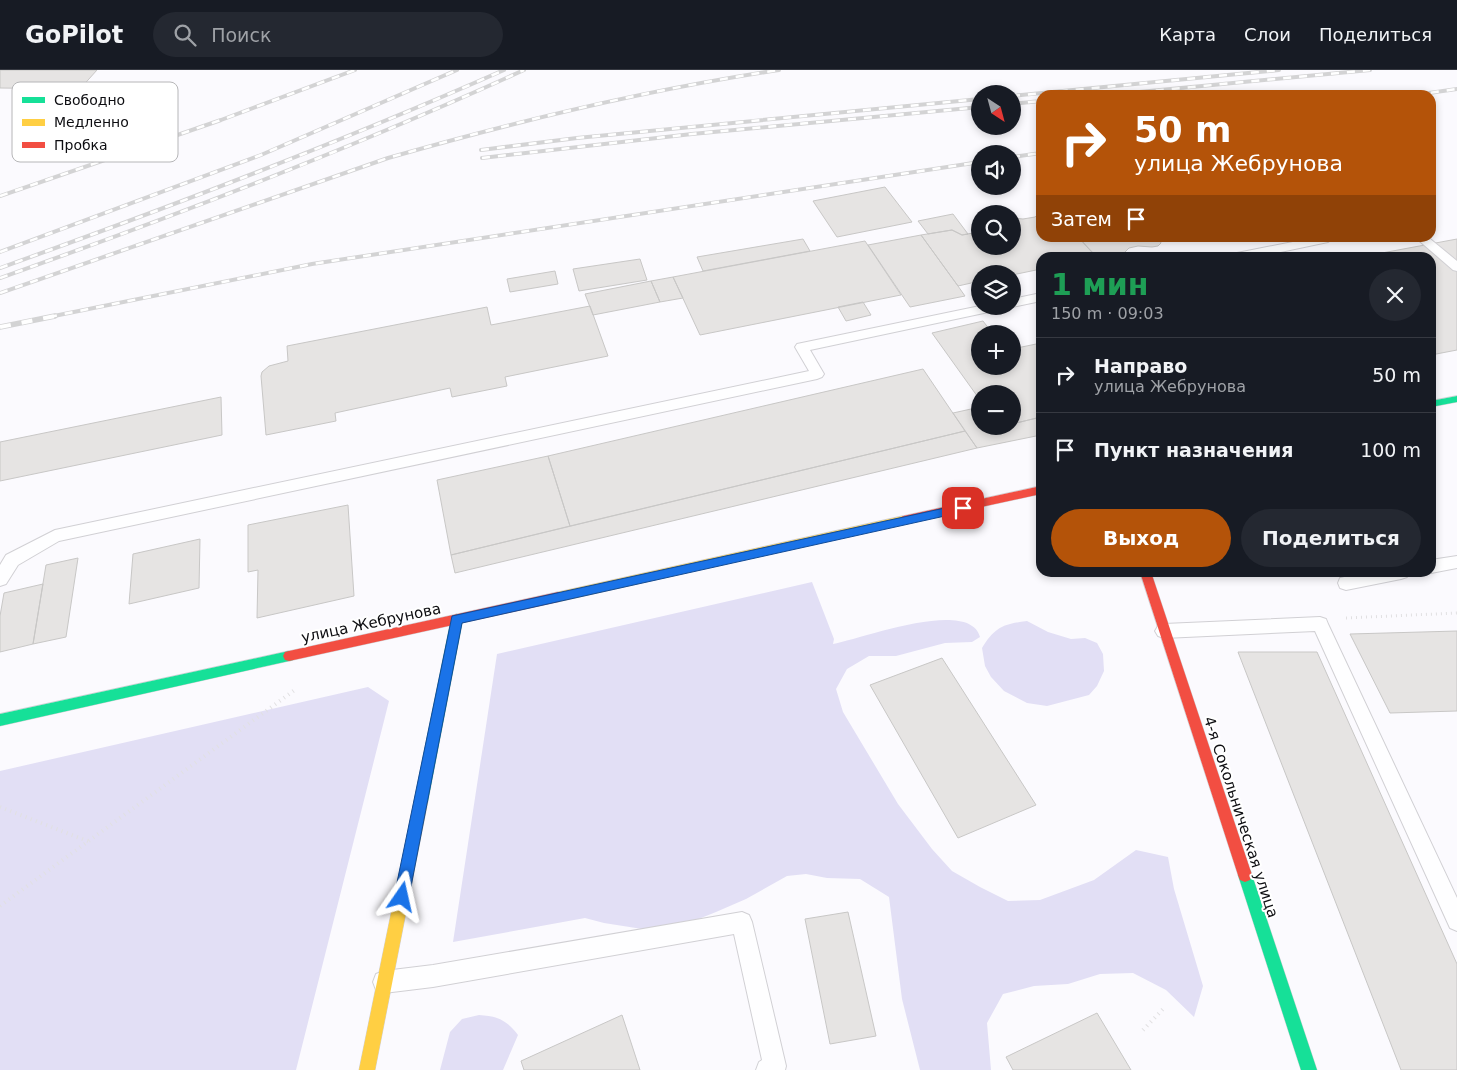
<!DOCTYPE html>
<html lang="ru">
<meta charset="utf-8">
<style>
:root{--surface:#171b24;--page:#242831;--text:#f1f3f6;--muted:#9ea1a6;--line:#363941;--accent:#b45309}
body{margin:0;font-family:"DejaVu Sans",sans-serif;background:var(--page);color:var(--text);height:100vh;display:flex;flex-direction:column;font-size:19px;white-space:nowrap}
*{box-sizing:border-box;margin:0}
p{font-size:16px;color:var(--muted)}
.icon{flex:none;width:28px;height:28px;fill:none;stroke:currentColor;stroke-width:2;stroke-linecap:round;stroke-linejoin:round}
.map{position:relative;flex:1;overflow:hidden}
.details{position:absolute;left:1036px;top:182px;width:400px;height:325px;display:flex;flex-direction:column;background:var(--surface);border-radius:15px;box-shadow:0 2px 8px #0003}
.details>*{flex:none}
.top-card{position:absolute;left:1036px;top:20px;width:400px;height:152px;border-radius:15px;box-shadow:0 2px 8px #0003;background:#b45309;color:#fff;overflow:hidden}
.needle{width:32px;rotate:144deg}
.buttons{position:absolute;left:971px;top:15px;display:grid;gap:10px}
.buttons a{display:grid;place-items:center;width:50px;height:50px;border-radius:50%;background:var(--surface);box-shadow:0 2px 8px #0003;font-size:25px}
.pin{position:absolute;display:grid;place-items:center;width:42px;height:42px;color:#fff;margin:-21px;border-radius:10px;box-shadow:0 2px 8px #0006}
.me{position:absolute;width:55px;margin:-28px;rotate:11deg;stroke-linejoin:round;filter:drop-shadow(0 0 4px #0008)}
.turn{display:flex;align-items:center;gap:18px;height:105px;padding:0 15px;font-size:22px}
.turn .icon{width:65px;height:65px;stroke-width:2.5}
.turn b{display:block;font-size:35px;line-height:42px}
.then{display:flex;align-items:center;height:48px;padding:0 15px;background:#0003;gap:10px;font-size:19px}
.round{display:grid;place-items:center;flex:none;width:52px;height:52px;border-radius:26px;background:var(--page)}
.head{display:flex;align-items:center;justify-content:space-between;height:85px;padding:0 15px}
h1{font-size:30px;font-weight:700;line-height:38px;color:#1e9e55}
.action{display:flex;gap:10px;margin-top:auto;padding:10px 15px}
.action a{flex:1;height:58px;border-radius:30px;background:var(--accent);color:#fff;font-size:20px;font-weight:700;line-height:58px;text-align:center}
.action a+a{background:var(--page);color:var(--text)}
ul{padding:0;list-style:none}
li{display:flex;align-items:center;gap:15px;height:75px;padding:0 15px;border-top:1px solid var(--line)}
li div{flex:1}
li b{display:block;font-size:19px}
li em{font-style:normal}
header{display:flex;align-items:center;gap:30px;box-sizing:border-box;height:70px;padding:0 25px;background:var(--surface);border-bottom:1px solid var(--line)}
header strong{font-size:24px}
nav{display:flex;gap:28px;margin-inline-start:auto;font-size:18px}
.search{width:350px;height:45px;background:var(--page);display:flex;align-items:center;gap:12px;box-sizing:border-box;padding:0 18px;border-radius:28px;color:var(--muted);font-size:19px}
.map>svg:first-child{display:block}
</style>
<header>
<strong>GoPilot</strong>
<div class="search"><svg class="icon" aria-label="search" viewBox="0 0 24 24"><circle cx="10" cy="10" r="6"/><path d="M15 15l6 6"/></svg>Поиск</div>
<nav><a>Карта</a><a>Слои</a><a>Поделиться</a></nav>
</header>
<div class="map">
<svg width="1457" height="1000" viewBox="0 0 1457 1000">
<rect width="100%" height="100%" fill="#fbfafe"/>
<path fill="#e2dff5" d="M812 512 834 569 833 574C860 569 970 527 980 567L972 572 945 573 896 586H869L847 599 836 619 843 642 898 734 932 779 952 801 980 817 1008 831 1040 830 1094 810 1136 780 1168 787 1174 819 1203 916 1194 947 1166 920 1133 903 1100 904 1068 914 1034 916 1003 924 987 953 991 1000H920L902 929 889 827 860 809 827 808 806 804 787 806 746 829 716 842 686 854 655 861 604 853 585 848 453 872 497 584Z
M1027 551 1048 562 1071 569 1085 568 1097 573 1103 584 1104 601 1097 616 1089 625 1047 636 1027 633 1004 621 991 607 985 596 982 578C995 557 1003 554 1027 551Z
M368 617 389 631 296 1000H0V701Z
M479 945C497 946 507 950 518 965L503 1000H440L450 962 462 949Z"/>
<path fill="#e6e4e3" stroke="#c8c7c6" d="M0 0H97L80 19 0 18Z
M885 117 912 152 837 167 813 131Z
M1041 142V168H1079L1097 188H1041V199L1012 205 980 204V211L958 216 921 165 952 160 962 165 973 163V156L980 154V176H1012V148L1023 149 1035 147Z
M953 144 968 164 962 165 952 160 928 164 918 151Z
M921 165 958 216 965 226 910 237 868 175Z
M1079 168H1159L1161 173 1158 176 1152 177 1138 176 1129 178 1124 183 1119 184 1105 183 1095 185Z
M803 169 810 181 703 201 697 187Z
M1457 169V280L1431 285V188H1355Z
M865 171 901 225 700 265 673 207Z
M640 189 647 210 579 221 573 199Z
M555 201 558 214 510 222 507 209Z
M673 207 683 228 660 232 651 211Z
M651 211 660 232 593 245 585 224Z
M863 232 871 245 846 251 838 237Z
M590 236 608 286 505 307 507 316 452 327 450 318 335 343 336 351 266 365 261 306 262 302 269 296 288 291 287 276 487 237 491 255Z
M983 251 993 264H980V296H1012V279L1041 273V347L1012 354V324H980V330L932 263Z
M923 299 965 361 570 456 548 386Z
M221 327 222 365 0 411V372Z
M980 337V356H1012V354L1041 347V365L977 378 953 343Z
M965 361 977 378 455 503 451 485Z
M548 386 570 456 451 485 437 410Z
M348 435 354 526 257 548 258 500 248 502V455Z
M200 469 199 518 129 534 133 484Z
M78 488 66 567 33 574 46 495Z
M43 514 33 574 0 582V546L4 523Z
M1457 561V641L1390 643 1350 564Z
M1238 582H1317L1457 894V1000H1401Z
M942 588 1036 735 958 768 870 615Z
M848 842 876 966 830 974 805 849Z
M1097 943 1131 1000H1013L1006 987Z
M622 945 640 1000H524L521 991Z"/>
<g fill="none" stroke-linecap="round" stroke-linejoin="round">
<g stroke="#d1d0d4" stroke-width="2">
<path id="lane" d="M1313 168H1334L1328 172 1252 188H1226L1232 184Z
M1416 168H1429L1457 191V201L1453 200Z
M1041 223V231L1012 237 1009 236H1012V229Z
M980 236H1004L998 240 810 280 824 304 822 307 817 309 59 471 18 495 6 514 0 516V495L6 485 55 460 809 301 795 277 797 274Z
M1457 486V498L1431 503 1428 502H1431V490Z
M1366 502H1409L1407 507 1401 509 1346 520 1340 518 1338 513 1340 508Z
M1320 547 1326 549 1328 554 1457 828V861L1450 858 1315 561 1164 568 1158 566 1155 561 1158 556 1164 554Z
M742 842 749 845 752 852 786 996 785 1000H756L759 992 762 990 734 864 433 917 384 923 376 920 373 912 376 904 384 901 433 895Z"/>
</g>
<g stroke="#d1d0d4" stroke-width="1">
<path id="fast" d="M1457 326V332L1431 337V331Z
M457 544 461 546 463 549 428 731 426 735 421 737 416 735 414 731 451 549 453 546Z
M289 581 293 582 295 586 293 590 289 591 0 656V644Z
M1245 798 1250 800 1252 805 1317 1000H1301L1238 805 1240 800Z"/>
</g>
<g stroke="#d1d0d4" stroke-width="1">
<path id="slow" d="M903 446 908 450 903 454 558 532 554 530 552 527 554 524 558 522Z
M421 725 426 727 428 731 375 1000H359L414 731 416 727Z"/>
</g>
<g stroke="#d1d0d4" stroke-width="1">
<path id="jam" d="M1041 416V424L903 454 898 450 903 446Z
M1140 502H1151L1252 805 1250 810 1245 812 1240 810 1238 805Z
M558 522 562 524 564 527 562 530 558 532 289 591 285 590 283 586 285 582 289 581Z"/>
</g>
<path stroke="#e1e0e2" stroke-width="3" stroke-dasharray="1 4" stroke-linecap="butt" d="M1346 548 1457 543"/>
<path stroke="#e1e0e2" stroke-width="4" stroke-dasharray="1 4.5" stroke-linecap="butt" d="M0 737 90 772
M0 836 296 619
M1143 960 1165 937"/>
<use href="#lane" fill="#fefeff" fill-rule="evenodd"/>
<use href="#fast" fill="#16e098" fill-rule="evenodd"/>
<use href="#slow" fill="#ffcf43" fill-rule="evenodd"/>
<use href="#jam" fill="#f24e42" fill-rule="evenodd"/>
<g stroke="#d3d3d4" stroke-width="4">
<path id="rail-far1" d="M1108 25 1370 0
M1415 25 1457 19
M1012 26 1279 0
M1012 34 1041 31
M481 80 577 68 980 29
M1012 87 1041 83
M482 88 692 64 980 37
M0 126 221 50 355 0
M0 182 261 85 457 0
M0 198C170 137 339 73 504 0
M0 208C178 145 353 78 524 0
M0 223 388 88C517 51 646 20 779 0
M49 247 312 194 980 92"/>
</g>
<g stroke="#d3d3d4" stroke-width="5.5">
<path id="rail" d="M0 257 55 246"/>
</g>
<use href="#rail-far1" stroke="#fff" stroke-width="2.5" stroke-dasharray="8" stroke-linecap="butt"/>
<use href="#rail" stroke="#fff" stroke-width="4" stroke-dasharray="11" stroke-linecap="butt"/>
</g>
<path fill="#1a73e8" stroke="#114b97" d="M963 434 969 438 963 442 462 553 409 827 407 832 402 834 397 832 394 827 452 546Z"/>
<g text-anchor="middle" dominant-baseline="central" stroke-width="4" stroke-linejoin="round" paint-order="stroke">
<g font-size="15" fill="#0d0d11" stroke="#fff">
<text transform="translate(371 553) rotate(-12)">улица Жебрунова</text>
<text transform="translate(1241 747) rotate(72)">4-я Сокольническая улица</text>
</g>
</g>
<rect x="12" y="12" width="166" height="80" rx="8" fill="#fff" stroke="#b6b6b8" stroke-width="1"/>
<rect x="22" y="27" width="23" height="6" fill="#16e098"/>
<rect x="22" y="49" width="23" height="7" fill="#ffcf43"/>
<rect x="22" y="72" width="23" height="6" fill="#f24e42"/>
<g font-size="14" fill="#0d0d11">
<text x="54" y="35">Свободно</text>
<text x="54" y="57">Медленно</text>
<text x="54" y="80">Пробка</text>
</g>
</svg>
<div class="buttons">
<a><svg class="needle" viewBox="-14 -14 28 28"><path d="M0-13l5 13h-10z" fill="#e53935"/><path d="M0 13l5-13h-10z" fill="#9ea1a6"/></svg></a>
<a><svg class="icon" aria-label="sound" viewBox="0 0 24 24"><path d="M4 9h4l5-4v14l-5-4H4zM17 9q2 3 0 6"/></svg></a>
<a><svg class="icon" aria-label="search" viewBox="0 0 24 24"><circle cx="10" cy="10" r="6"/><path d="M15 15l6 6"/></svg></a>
<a><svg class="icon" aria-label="layers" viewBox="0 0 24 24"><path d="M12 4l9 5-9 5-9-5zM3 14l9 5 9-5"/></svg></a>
<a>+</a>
<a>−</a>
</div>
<div class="pin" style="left:963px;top:438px;background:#d93025"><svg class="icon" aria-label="arrive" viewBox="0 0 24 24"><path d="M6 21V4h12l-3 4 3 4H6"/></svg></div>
<svg class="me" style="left:402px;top:827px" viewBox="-20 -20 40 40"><path d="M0-17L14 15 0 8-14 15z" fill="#1a73e8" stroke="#fff" stroke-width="4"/></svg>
<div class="top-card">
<div class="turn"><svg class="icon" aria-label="right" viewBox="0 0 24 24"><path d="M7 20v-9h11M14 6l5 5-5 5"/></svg><div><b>50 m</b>улица Жебрунова</div></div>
<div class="then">Затем<svg class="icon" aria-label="arrive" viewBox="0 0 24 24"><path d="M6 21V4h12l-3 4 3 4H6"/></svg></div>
</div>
<section class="details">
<div class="head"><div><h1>1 мин</h1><p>150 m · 09:03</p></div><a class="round"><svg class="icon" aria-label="close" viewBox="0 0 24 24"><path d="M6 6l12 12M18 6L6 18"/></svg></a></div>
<ul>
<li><svg class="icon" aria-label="right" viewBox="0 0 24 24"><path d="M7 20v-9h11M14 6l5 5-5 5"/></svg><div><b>Направо</b><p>улица Жебрунова</p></div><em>50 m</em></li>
<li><svg class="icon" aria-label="arrive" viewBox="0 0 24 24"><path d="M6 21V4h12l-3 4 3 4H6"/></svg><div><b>Пункт назначения</b></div><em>100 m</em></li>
</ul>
<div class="action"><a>Выход</a><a>Поделиться</a></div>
</section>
</div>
